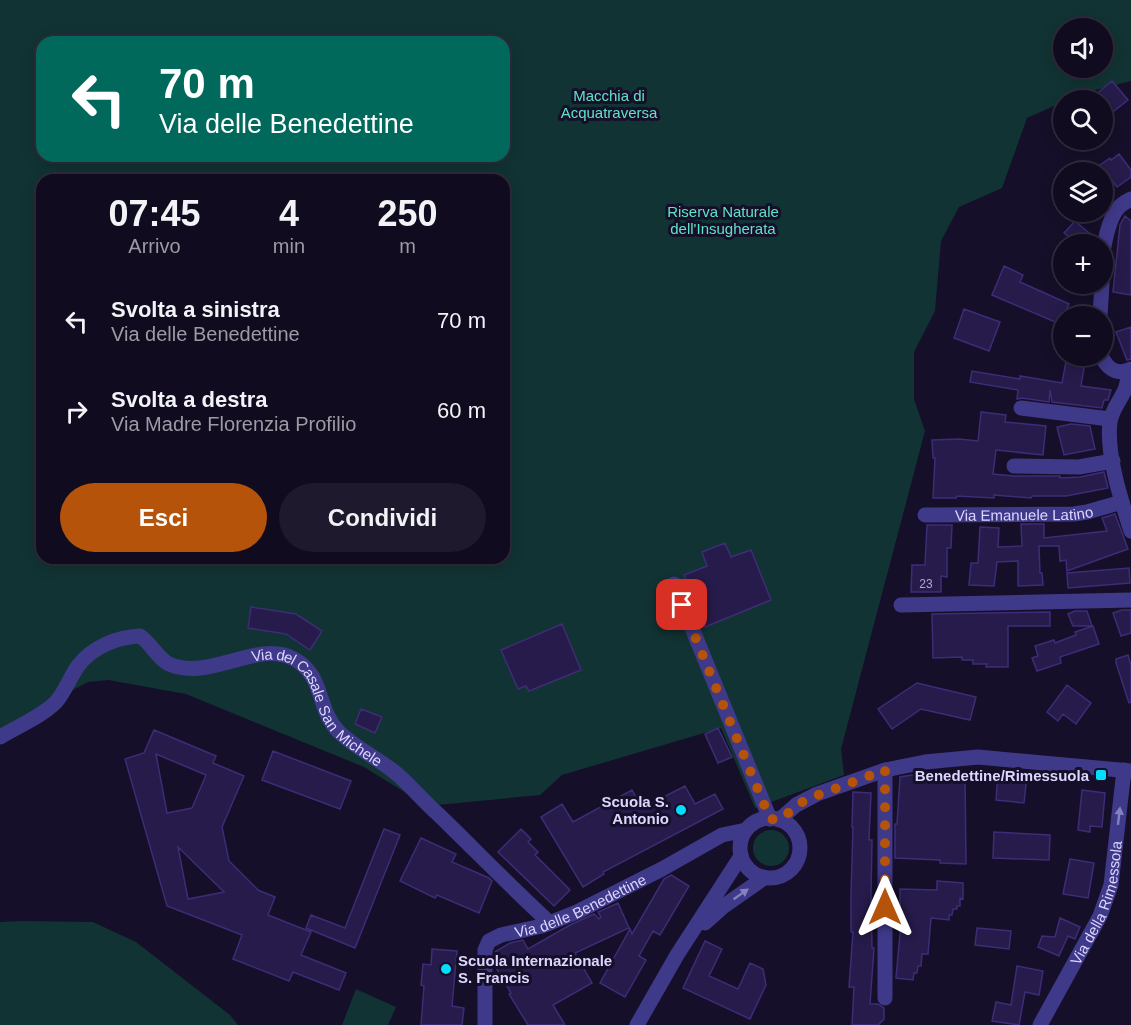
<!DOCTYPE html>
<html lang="it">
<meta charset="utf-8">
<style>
:root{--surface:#100b1f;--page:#1e192c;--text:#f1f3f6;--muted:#9c9ba4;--line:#302b3d;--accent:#b45309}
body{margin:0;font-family:Helvetica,sans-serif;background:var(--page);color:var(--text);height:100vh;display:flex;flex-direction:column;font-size:22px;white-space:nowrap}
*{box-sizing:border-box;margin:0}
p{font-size:20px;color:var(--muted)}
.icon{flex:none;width:33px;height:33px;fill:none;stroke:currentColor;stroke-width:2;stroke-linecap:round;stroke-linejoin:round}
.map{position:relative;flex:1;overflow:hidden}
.drawer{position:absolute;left:36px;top:174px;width:474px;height:390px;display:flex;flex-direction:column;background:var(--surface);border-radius:18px;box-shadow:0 3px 15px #0003,0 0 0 2px var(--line)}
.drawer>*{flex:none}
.guide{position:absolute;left:36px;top:36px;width:474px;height:126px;border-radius:18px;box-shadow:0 3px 15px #0003,0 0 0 2px var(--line);background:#00695c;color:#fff;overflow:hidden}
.fabs{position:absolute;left:1053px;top:18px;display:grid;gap:12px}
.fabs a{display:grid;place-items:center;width:60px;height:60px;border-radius:50%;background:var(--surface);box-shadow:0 3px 15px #0003,0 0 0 2px var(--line);font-size:30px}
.pin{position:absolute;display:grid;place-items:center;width:51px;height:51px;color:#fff;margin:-26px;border-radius:12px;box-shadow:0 3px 9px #0006}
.me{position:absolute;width:66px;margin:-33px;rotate:0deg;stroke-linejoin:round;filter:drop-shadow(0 0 4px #0008)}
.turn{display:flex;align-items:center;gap:21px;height:126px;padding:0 24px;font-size:27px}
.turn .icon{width:78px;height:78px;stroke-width:2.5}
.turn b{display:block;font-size:42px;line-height:51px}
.eta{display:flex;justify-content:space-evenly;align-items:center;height:102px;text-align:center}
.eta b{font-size:36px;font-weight:700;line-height:42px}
.button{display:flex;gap:12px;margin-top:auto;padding:12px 24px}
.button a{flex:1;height:69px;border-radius:36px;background:var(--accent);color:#fff;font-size:24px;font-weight:700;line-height:69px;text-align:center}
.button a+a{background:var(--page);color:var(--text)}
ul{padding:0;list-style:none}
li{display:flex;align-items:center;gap:18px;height:90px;padding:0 24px}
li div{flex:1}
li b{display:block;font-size:22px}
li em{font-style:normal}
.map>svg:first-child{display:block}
</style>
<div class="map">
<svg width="1131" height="1025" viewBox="0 0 1131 1025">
<rect width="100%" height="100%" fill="#150f29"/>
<path fill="#123333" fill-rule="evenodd" d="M0 0H1131V81L1084 93 1068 100H1064L1063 102 1027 118 1002 188 959 207 941 241 935 311 914 352V399L925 431 841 749 844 775 755 808 721 728 562 775 540 795 427 806 364 767 186 694 108 680 88 682 0 729ZM1064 28H1102V68H1064ZM42 42H504V156H42ZM42 180H504V558H42Z
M753 848a18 18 0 1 1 36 0a18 18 0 1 1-36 0Z
M20 921 93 922 136 942 230 1015 238 1025H0V922Z
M356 989 396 1007 388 1025H342Z"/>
<path fill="#261b4a" stroke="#3e2c77" stroke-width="1.5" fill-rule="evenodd" d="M1112 81 1128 100 1109 115 1102 107V100H1098L1094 96Z
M1119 154 1131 170V177L1117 187 1106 172H1090L1110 158 1111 160Z
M1125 216 1131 221V295L1113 292 1120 225Z
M1075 221 1096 239 1095 244H1078L1064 233Z
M1004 266 1023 275 1020 282 1069 304 1060 324 992 295Z
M964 309 1000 322 989 351 954 338Z
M1131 327V359L1127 360 1116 332Z
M1067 356H1086L1081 386 1111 390 1108 400H1104L1102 408 1052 402 1050 390 1049 402 1022 398 1017 399 1018 390 970 382 972 371 1020 379V376L1062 383Z
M981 412 1006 415 1005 422 1046 426 1043 455 996 450 993 474 1014 476H1060V478L1080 477 1104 472 1108 488 1066 496H1032L1031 498 994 495V498L957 496 956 498H933L935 458H933L932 440 959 439 978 441Z
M1071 424 1090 426 1095 449 1064 455 1057 427Z
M1115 514 1128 549 1067 571 1066 560 1060 561 1059 546H1039L1040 573H1042L1043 585 1018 586V561L997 562 994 586 969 585 971 563H978L980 527 999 528 998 547 1022 546 1021 524H1044V538L1107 531 1102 518Z
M927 525H952L951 548H947V577L941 576V592H911L912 565H925Z
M725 543 731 557 751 550 771 600 705 627 684 575 707 566 702 552Z
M1129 568 1130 583 1068 588 1067 573Z
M251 607 296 614 322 631 310 650 286 634 248 628Z
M1122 610H1131V633L1121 636 1113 613Z
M1075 611H1087L1092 626H1073L1068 614Z
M1050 612V626H1008V667H986L987 664H973V660H962V657L933 658 932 614Z
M562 624 581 670 529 691 526 686 518 689 501 650Z
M1093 626 1099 644 1060 657 1061 663 1037 671 1032 658 1038 656 1035 646 1054 640 1055 643 1076 635 1075 632Z
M1128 655 1131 665V702L1129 703 1116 663V659Z
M917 683 976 697 970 720 921 709 892 729 878 709Z
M1067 685 1091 703 1076 724 1063 714 1058 721 1047 712Z
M361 709 382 717 375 733 355 724Z
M718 728 732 757 718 763 705 734Z
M154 730 216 756 213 763 244 776 222 827 229 861 258 890 275 897 268 915 311 932 301 955 346 973 339 990 293 972 289 981 233 959 242 935 167 906 125 759 144 753ZM156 754 206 775 192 808 167 813ZM178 847 224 892 188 899Z
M273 751 351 781 340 809 262 780Z
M939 773 965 774 966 864 940 863V860L895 858V824H897L900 777 912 775 939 776Z
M998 773 1027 775 1024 803 996 800Z
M685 786 695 804 715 794 723 809 603 872 604 874 583 887 541 817 562 804 573 822 632 790 642 808Z
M1082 790 1105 793 1102 827 1090 826V832L1078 830Z
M853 792 871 793 869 840H872L871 894 872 948H874L870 1004H878L884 1008V1019L878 1025H852L854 987H849L853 932H851V893L853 827H852Z
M384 829 400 835 355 948 306 928 311 915 345 928Z
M521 829 531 839 528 842 538 852 535 855 570 890 554 906 498 852Z
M994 832 1050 835 1049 860 993 858Z
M421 838 456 854 452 862 489 878 492 881 479 913 437 895 435 898 400 881Z
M1070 859 1094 863 1088 898 1063 894Z
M671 875 689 886 660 935 653 931 639 956 646 960 625 997 600 983 630 929 632 934 664 879Z
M937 881 963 883V899L960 898V906H957V909H953L952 915H949V920L931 918 928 954H922L921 966H918L917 973H914L913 980 896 978 900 934V889L937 890Z
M618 903 629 928 575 953 592 983 553 1005 565 1025H528L509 994 511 993 495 966V952L510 943 523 940 528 949 570 925 594 914 599 919 601 917 598 912Z
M1060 918 1080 927 1075 939 1068 936 1059 956 1038 947 1042 936 1055 937Z
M977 928 1011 931 1009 949 975 945Z
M705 941 722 949 709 976 738 989 750 963 763 969 766 985 750 1019 683 988Z
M432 949 457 951 452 1006 464 1008 462 1025H421L424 986 421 985 423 964 431 965Z
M1017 966 1043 971 1039 995 1025 992 1019 1025 992 1021 996 1002 1011 1005Z"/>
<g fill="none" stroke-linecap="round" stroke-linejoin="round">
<g stroke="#3f3989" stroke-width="15">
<path d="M1102 263C1103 248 1108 218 1119 207 1122 204 1127 201 1131 199"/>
<path d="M1100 316 1102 284"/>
<path d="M1101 356C1108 369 1116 376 1131 369"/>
<path d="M1127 371C1131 393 1113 402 1110 422 1106 454 1121 500 1131 531"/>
<path d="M1021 408 1110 419"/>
<path d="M1014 466 1079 467 1113 461"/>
<path id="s1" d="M925 515 1074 514 1087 512 1122 502"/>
<path d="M674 584 770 819"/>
<path d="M901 605 1131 600"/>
<path id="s2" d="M0 737C18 726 41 717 56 702 65 692 70 677 78 666 92 647 117 637 140 636 151 643 157 658 169 664 209 682 257 639 294 659 325 676 316 708 338 731 355 748 378 758 397 774 411 786 424 802 439 815 476 851 512 888 550 923"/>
<path d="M885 770V998"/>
<circle cx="770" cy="848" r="30"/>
<path d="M779 820 796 805 817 794 885 770 925 762 978 757 1131 771"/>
<path d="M705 923 724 906 764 878"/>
<path id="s3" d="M485 1025V950L489 941 501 935 542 926 577 912 662 869 722 835 746 830"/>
<path d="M637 1025 677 955 741 856"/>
<path id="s4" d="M1040 1025 1100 916 1111 885 1124 770"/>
</g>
</g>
<defs><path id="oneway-solid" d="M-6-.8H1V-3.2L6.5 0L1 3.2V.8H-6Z" transform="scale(1.5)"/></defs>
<g fill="#8680be">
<use href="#oneway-solid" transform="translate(1119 816) rotate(-83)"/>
<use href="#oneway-solid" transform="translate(741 894) rotate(-35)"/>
</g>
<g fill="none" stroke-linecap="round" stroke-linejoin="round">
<path stroke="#b45309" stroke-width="10" stroke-dasharray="0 18" d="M682 605 770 819 779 820 805 800 885 770V907"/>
</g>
<g fill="#03ddff" stroke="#150f29" stroke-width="2">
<rect x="1095" y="769" width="12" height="12" rx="3"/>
<circle cx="681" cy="810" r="6"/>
<circle cx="446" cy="969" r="6"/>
</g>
<g text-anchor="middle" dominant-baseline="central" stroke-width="6" stroke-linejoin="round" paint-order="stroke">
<g font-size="12" fill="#afa8d2">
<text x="926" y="584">23</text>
</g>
<g font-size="15" fill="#5fe3c7" stroke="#150f29">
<text x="609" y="95">Macchia di<tspan x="609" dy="17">Acquatraversa</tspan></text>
<text x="723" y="211">Riserva Naturale<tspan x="723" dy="17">dell'Insugherata</tspan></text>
</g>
<g font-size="15" fill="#ddd7ff" stroke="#150f29">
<text stroke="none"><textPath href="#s1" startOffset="99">Via Emanuele Latino</textPath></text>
<text stroke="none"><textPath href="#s2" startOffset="396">Via del Casale San Michele</textPath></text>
<text stroke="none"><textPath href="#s4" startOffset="136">Via della Rimessola</textPath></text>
<text stroke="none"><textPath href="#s3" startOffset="183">Via delle Benedettine</textPath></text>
</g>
<g font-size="15" font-weight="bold" fill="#ddd7ff" stroke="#150f29" text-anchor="end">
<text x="1089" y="775">Benedettine/Rimessuola</text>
<text x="669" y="801">Scuola S.<tspan x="669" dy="17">Antonio</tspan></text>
<text x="458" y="960" text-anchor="start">Scuola Internazionale<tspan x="458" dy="17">S. Francis</tspan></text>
</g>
</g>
</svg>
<div class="fabs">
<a><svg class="icon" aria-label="sound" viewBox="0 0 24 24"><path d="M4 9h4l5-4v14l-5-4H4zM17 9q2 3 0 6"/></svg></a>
<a><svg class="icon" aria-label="search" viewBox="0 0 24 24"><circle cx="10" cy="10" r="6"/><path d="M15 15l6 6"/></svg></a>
<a><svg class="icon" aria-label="layers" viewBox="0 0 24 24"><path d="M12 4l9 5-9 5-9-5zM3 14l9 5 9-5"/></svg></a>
<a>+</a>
<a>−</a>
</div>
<div class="pin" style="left:682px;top:605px;background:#d93025"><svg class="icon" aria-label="arrive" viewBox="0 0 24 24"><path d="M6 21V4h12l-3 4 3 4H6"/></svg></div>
<svg class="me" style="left:885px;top:907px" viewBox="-20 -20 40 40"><path d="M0-17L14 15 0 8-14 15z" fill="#b45309" stroke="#fff" stroke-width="4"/></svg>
<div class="guide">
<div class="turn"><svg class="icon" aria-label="left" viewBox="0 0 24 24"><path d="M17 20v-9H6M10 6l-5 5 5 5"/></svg><div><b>70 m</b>Via delle Benedettine</div></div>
</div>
<section class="drawer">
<div class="eta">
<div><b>07:45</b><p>Arrivo</p></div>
<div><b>4</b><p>min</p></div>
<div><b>250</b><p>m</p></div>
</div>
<ul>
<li><svg class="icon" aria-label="left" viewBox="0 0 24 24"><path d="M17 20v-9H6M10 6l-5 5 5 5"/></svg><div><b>Svolta a sinistra</b><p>Via delle Benedettine</p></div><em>70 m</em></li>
<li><svg class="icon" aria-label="right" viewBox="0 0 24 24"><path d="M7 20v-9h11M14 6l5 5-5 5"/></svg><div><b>Svolta a destra</b><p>Via Madre Florenzia Profilio</p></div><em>60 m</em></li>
</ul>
<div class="button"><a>Esci</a><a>Condividi</a></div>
</section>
</div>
